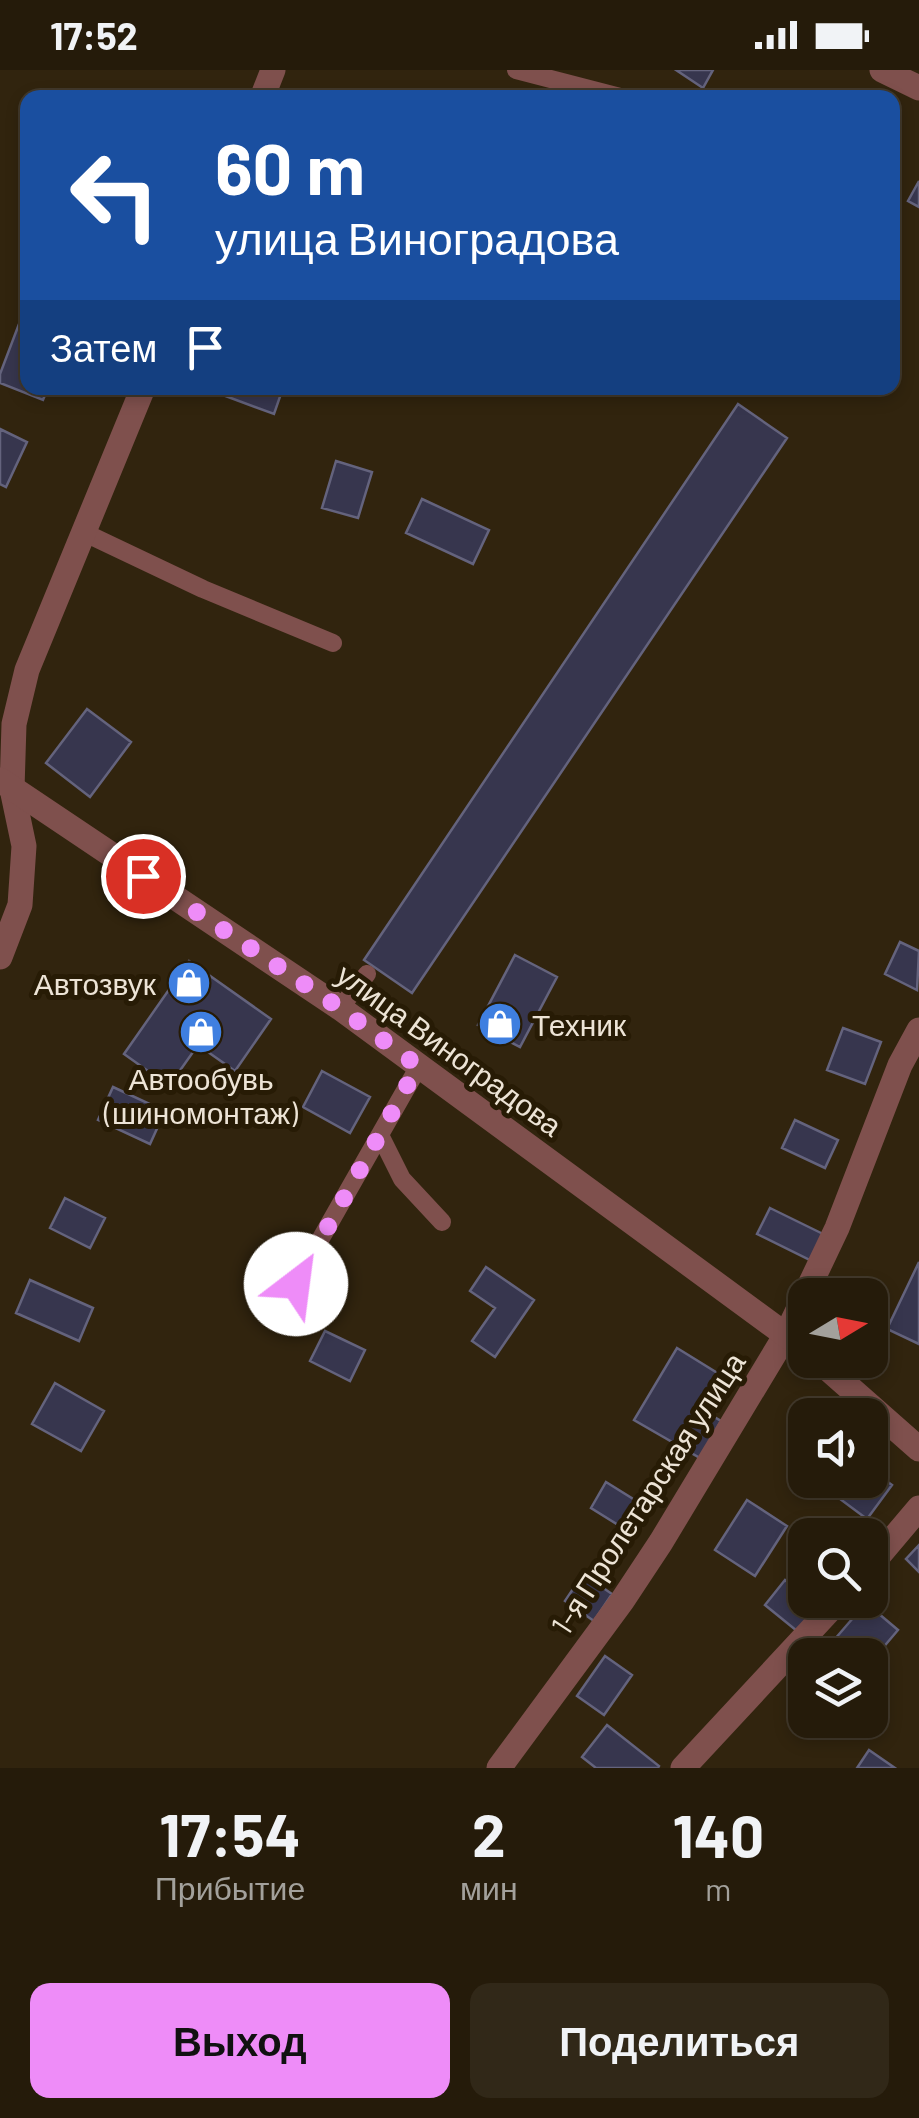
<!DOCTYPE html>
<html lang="ru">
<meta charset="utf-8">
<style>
:root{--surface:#251b0a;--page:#312818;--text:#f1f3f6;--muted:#a3a19c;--line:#42392b;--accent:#ee8cf8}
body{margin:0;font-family:Barlow,sans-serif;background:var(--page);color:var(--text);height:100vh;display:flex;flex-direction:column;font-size:38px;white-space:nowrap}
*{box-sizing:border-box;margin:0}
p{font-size:32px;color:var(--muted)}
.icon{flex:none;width:55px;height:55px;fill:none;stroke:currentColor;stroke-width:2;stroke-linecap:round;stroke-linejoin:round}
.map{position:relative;height:1698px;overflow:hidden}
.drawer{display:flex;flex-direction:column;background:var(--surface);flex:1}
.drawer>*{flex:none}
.banner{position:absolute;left:20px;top:20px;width:880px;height:305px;border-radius:20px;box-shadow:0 5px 15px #0003,0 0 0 2px var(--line);background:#1a4fa0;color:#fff;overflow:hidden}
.needle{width:65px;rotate:80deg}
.tools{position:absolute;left:788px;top:1208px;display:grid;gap:20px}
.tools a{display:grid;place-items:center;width:100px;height:100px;border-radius:20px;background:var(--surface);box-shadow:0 5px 15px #0003,0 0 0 2px var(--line);font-size:50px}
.pin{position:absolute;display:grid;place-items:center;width:85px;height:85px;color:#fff;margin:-42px;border:5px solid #fff;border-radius:50%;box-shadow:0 2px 10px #0007}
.me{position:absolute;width:110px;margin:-55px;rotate:30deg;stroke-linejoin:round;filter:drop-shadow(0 0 8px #0008)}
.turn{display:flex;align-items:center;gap:35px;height:210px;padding:0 30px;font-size:45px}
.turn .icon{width:130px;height:130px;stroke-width:2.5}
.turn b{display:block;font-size:70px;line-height:85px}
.then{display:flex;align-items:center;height:95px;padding:0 30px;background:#0003;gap:20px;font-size:38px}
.eta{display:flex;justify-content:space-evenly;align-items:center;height:170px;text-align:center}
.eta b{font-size:60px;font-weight:700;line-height:70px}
.button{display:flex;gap:20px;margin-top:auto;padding:20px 30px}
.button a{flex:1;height:115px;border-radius:20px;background:var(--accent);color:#111;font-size:40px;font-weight:700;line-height:115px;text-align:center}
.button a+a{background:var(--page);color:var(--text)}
.status{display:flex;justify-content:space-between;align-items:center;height:70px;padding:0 50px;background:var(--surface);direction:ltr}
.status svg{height:28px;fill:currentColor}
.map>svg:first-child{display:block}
</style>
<div class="status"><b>17:52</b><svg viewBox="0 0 49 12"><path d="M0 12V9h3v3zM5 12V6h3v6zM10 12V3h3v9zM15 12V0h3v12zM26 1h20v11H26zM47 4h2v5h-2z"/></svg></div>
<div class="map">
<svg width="919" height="1698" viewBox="0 0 919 1698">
<rect width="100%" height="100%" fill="#31240e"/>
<path fill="#37364e" stroke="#64637d" stroke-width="2.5" d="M676 0H713L703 18Z
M919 111V137L908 131Z
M27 233 28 318H48L43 330 0 313V304Z
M222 318H283L274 344 220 324Z
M738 334 787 368 412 923 364 890Z
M0 359 27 372 6 417 0 414Z
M336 391 372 402 358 448 322 438Z
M422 429 489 460 473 494 406 463Z
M87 639 131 672 90 727 46 693Z
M900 872 919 881 917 920 885 904Z
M515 885 557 907 520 977 478 955Z
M189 891 271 949 235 1001 198 975 169 1016 124 984Z
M843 958 881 972 865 1014 827 1000Z
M322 1001 370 1027 350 1063 303 1037Z
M113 1017 165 1041 150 1074 98 1050Z
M795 1050 838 1070 825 1098 782 1078Z
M65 1128 105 1148 90 1178 50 1158Z
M770 1138 823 1164 810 1190 757 1164Z
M919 1192V1274L887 1259Z
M486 1197 534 1230 495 1287 472 1271 495 1238 470 1221Z
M30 1210 93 1238 79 1271 16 1243Z
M325 1261 365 1280 350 1311 310 1291Z
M677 1278 727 1309 706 1342 721 1351 700 1388 634 1350Z
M55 1313 104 1341 81 1381 32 1354Z
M870 1399 892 1415 867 1449 824 1417 829 1410H870Z
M606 1412 638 1432 623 1458 591 1438Z
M747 1430 787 1456 755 1506 715 1480Z
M919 1475V1502L906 1489Z
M583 1504 612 1524 594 1551 565 1531Z
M785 1510 805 1526V1530L817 1536 797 1561 765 1535Z
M866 1533 898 1560 870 1593V1585H852L834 1570Z
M605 1586 632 1605 604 1645 577 1626Z
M607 1655 659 1696 658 1698H596L582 1687Z
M869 1680 895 1698H857Z"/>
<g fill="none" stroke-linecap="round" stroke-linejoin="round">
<path stroke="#7f504d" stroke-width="18" d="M516 0 624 28
M83 462 203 519 333 573
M340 938 367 904
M380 1065 402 1109 442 1152
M295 1214 419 996"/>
<path stroke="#7f504d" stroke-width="25" d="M882 0 919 18
M262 28 273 0
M0 887 20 835 24 776 12 719 14 654 27 600 143 318
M870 1496 919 1438
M499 1698 622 1531 661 1472 787 1263 837 1158 900 995 919 960
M683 1698 839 1530"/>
<path stroke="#7f504d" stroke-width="25" d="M0 710 340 938 805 1279
M818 1290 919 1379"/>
</g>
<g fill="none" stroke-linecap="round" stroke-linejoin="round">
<path stroke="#ee8cf8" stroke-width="18" stroke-dasharray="0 32.4" d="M143 806 340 938 418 996 296 1214"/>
</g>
<defs>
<g id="shop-disc" transform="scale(2.25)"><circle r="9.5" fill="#3f7fe0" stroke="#271b05"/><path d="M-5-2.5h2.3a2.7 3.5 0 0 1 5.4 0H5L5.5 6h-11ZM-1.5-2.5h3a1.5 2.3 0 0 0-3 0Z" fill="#fff"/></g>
</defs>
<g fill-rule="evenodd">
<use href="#shop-disc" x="189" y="913"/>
<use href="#shop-disc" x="500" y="954"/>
<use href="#shop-disc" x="201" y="962"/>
</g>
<g text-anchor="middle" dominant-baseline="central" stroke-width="10" stroke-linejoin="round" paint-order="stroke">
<g font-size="30" fill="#ede4d6" stroke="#271b05" text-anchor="end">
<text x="156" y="913">Автозвук</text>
<text x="532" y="954" text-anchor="start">Техник</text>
<text x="201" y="1008" text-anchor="middle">Автообувь<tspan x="201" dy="34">(шиномонтаж)</tspan></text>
</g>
<g font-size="30" fill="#ede4d6" stroke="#271b05">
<text transform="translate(450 979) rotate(36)">улица Виноградова</text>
<text transform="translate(647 1423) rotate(-57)">1-я Пролетарская улица</text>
</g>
</g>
</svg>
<div class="tools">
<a><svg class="needle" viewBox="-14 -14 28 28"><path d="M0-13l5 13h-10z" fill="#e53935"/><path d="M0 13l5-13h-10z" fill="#a3a19c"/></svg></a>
<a><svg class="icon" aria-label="sound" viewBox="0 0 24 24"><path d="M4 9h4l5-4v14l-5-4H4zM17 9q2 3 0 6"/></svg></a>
<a><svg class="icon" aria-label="search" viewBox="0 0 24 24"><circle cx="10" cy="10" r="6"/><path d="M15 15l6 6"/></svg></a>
<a><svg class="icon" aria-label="layers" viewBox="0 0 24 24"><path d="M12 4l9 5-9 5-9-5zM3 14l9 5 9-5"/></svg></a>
</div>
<div class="pin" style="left:143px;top:806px;background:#d93025"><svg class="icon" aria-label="arrive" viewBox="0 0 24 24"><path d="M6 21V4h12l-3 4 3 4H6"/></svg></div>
<svg class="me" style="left:296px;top:1214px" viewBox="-20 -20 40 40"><circle r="19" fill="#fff"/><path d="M0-13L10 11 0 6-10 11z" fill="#ee8cf8"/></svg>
<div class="banner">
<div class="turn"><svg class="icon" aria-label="left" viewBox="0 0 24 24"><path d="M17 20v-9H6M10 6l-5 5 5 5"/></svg><div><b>60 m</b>улица Виноградова</div></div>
<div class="then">Затем<svg class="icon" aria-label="arrive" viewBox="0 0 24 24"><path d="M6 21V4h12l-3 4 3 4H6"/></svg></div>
</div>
</div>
<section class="drawer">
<div class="eta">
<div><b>17:54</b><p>Прибытие</p></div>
<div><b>2</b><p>мин</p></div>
<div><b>140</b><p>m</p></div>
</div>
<div class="button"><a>Выход</a><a>Поделиться</a></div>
</section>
